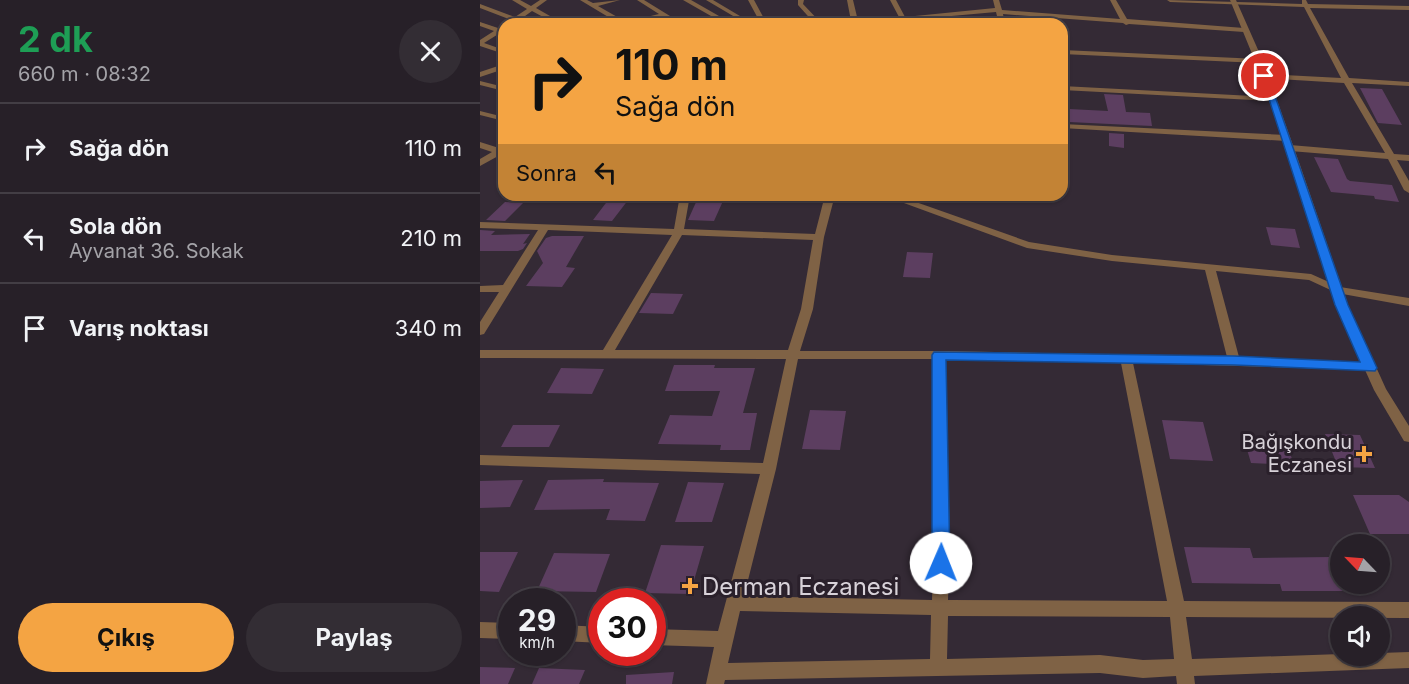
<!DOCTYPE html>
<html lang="tr">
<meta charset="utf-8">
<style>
:root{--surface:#272028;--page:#332d34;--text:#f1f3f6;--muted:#a4a3a8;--line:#433e45;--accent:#f4a443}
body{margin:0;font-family:Inter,sans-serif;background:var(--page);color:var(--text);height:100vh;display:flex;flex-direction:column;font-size:22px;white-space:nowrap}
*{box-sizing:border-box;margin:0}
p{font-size:20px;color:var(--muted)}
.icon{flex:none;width:33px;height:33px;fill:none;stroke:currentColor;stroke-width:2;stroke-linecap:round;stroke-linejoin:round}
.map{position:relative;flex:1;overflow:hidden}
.drawer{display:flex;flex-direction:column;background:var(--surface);width:480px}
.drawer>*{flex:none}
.banner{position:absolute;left:18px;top:18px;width:570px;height:183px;border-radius:18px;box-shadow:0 2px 4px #0004,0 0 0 2px var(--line);background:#f4a443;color:#111;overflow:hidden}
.needle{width:39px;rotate:295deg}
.buttons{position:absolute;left:850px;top:534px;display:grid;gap:12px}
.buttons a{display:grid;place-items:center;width:60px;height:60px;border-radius:50%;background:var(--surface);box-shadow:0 2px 4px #0004,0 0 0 2px var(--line);font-size:30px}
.speed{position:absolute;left:18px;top:588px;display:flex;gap:12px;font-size:30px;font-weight:700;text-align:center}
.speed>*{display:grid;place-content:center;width:78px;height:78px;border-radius:50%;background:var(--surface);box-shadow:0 2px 4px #0004,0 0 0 2px var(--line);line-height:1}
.speed small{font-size:15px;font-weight:400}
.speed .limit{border:9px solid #d22;background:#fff;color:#111}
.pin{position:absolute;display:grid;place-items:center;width:51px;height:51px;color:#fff;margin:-26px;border:3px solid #fff;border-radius:50%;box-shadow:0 2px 6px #0007}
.me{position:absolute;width:66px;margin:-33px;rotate:1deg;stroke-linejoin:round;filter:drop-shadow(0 0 4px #0008)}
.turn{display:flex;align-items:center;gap:21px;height:126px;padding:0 18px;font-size:27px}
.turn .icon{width:78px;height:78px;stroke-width:2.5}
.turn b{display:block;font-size:42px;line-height:51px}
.then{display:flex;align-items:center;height:57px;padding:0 18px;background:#0003;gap:12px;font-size:22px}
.round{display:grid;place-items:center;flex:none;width:63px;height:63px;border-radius:32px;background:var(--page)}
.head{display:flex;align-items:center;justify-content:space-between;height:102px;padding:0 18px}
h1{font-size:36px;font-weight:700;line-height:45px;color:#1e9e55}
.action{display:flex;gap:12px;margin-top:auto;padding:12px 18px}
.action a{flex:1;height:69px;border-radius:36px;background:var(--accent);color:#111;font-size:24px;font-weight:700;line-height:69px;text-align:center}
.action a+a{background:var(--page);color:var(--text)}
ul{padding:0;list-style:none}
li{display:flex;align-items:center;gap:18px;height:90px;padding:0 18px;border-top:2px solid var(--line)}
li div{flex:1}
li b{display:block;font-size:22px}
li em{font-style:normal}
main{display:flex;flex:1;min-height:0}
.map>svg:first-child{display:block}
</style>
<main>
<section class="drawer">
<div class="head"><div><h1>2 dk</h1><p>660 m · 08:32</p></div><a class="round"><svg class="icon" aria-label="close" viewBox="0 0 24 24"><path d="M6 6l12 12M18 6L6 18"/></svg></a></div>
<ul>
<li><svg class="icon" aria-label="right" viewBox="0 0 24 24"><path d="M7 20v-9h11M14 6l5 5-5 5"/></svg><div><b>Sağa dön</b></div><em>110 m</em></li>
<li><svg class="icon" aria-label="left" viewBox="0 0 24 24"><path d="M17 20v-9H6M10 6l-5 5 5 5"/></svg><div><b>Sola dön</b><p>Ayvanat 36. Sokak</p></div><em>210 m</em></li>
<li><svg class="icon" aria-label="arrive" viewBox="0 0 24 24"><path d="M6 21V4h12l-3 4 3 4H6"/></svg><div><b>Varış noktası</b></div><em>340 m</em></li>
</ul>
<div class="action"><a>Çıkış</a><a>Paylaş</a></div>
</section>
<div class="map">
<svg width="929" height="684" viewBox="0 0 929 684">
<rect width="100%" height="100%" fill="#342a35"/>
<path fill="#5c3e60" d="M880 88 902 89 922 125 898 123Z
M624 94 643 95 646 112 670 113 672 126 589 122V109L628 111Z
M629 133 644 134V148L629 146Z
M834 157 858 159 867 179 870 181 912 185 919 202 895 199 894 196 851 192Z
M132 195H152L132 221 113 220Z
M217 200 243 201 234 221 208 220Z
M25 202 43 203 25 221 6 220Z
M786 227 815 229 820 248 791 245Z
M0 230 15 231 11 235 50 234 43 244 47 243 43 249 38 251H0Z
M72 236H104L86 267 95 268 82 287 46 286 63 263 57 251 66 238Z
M427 252 453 253 450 278 423 277Z
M171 293 203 294 193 314 159 313Z
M194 365H235L234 368H275L263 413H277L270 450H240L241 445 178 444 190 415 232 416 240 391H185Z
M81 368 124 369 112 394 67 393Z
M330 410 366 411 360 450 322 449Z
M682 420 723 422 733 461 690 459Z
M33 425H80L69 447H21Z
M845 434 880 435 895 468 858 467Z
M763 436 805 438 814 465 771 463Z
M124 479 123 482 179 483 165 521 126 520 130 509 54 510 68 480Z
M43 480 30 507 0 508V481Z
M208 482 244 483 232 522H195Z
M873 495H919L929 502V534H890Z
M181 545 224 546 210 594 165 593Z
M704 547 770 548 773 558 851 557 865 591H802L800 584 712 583Z
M0 552H38L19 592 0 591Z
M74 553 130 554 116 592 57 591Z
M0 667 35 668 28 684H0Z
M59 668 105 670 99 684H52Z
M194 672 192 684H146V675Z"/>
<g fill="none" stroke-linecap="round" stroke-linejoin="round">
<path fill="#7f6245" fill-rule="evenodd" d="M32 0H40L51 6 60 0H67L56 8 84 24H76L52 11 34 24H27L31 20 0 8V4L35 17 47 9Z
M100 0H107L113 3 140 0 118 6 146 22 179 14 157 0H164L203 24H195L183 17 154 24H140Z
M203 0H211L253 24H245Z
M226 0H233L270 22 265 23Z
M268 0H274L287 24H281Z
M318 0H324L323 4 342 24H335L318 5Z
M367 0H373L378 21 419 17 410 0H416L425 17 515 8 513 0H519L522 10 640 19 630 0H636L647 19 764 28 767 30 764 32 649 24 646 25 643 23 523 14 525 24H519L516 12 427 20 429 24H423L421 21 362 24 371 21Z
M687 0 822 4V0H826L828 4 929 6V10L830 8 869 78 929 82V86L872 83 914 154 929 155V161L917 160 929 181V193L924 190 908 159 810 151 806 148 810 145 905 153 864 83 784 78 780 76 784 74 861 78 824 7 690 2Z
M0 22 18 28 24 25V34L20 33 4 43 24 50V54L0 46V40L14 31 0 26Z
M582 50 779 59 783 61 779 63 582 54Z
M24 64V69L0 77V72Z
M0 81 24 87V91L0 85Z
M582 86 792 97 796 99 792 101 582 90Z
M0 111 24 117V121L0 115Z
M582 124 806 135 810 138 806 141 582 128Z
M0 142 19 148 24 146V156L20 155 0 166V159L12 152 0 148Z
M200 195H210L204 229 335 234 345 195H355L344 237 333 309 320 351H469L747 357 725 270 632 261 547 248 402 195H416L549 242 632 255 831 274 860 287 929 298V306L857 293 829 280 736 271 759 357 890 363 896 367 894 370 653 363 704 601 929 602V618L706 617 712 659 861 654V656H900V653L929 652V668L714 676 715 684H697L696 676 663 678 620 673 245 680 244 684H226L234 647 172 645V629L238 631 280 474 0 465V455L283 463 306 359 0 358V350H123L192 235 68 230 4 334 0 335V322L19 292H0V286L23 285 58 230 0 228V222L194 229ZM202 235 333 240 321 309 308 350H135ZM318 359H453L454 541 452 600 264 596 296 469ZM465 359 641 363 687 601 468 600 470 541ZM260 611 451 615 450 659 248 663ZM468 616 690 617 694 659 663 660 620 655 467 659Z
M0 622 32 623V639L0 638Z
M82 625 122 627V643L82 641Z"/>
<path fill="#7f6245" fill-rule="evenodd" d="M750 0H756L783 61 820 165 868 305 906 389 929 426V442L924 441 894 390 856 305 812 165 775 61Z"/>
</g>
<path fill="#1a73e8" stroke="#114b97" stroke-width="1.5" d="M781 74 788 76 868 305 897 368 895 371 754 365 466 360 470 563 468 569 461 571 455 569 452 563V355L454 352 754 356 880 362 855 305Z"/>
<g fill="#f4a443" stroke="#2a202b" stroke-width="2">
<path d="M881 445h6v6h6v6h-6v6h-6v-6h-6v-6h6z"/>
<path d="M207 577h6v6h6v6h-6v6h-6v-6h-6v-6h6z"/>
</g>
<g text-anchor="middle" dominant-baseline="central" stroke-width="6" stroke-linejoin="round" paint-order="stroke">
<g font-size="20" fill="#d8d2d9" stroke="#2a202b" text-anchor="end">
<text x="872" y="442">Bağışkondu<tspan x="872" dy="23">Eczanesi</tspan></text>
</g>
<g font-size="24" fill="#d8d2d9" stroke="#2a202b" text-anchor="start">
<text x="222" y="586">Derman Eczanesi</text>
</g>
</g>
</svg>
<div class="buttons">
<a><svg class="needle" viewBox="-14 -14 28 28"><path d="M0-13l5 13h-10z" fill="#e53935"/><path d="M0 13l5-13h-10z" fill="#a4a3a8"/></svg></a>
<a><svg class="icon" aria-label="sound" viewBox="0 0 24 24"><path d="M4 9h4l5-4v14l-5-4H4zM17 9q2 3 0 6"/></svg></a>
</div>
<div class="speed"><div>29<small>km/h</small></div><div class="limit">30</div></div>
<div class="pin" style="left:784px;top:76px;background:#d93025"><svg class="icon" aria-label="arrive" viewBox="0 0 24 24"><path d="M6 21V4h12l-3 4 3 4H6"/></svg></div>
<svg class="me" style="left:461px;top:563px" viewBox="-20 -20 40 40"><circle r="19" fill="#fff"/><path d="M0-13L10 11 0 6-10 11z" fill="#1a73e8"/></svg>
<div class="banner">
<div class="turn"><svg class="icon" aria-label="right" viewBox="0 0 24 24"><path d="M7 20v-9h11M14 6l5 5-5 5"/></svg><div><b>110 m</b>Sağa dön</div></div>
<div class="then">Sonra<svg class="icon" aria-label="left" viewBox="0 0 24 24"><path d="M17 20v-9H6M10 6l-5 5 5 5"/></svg></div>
</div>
</div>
</main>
